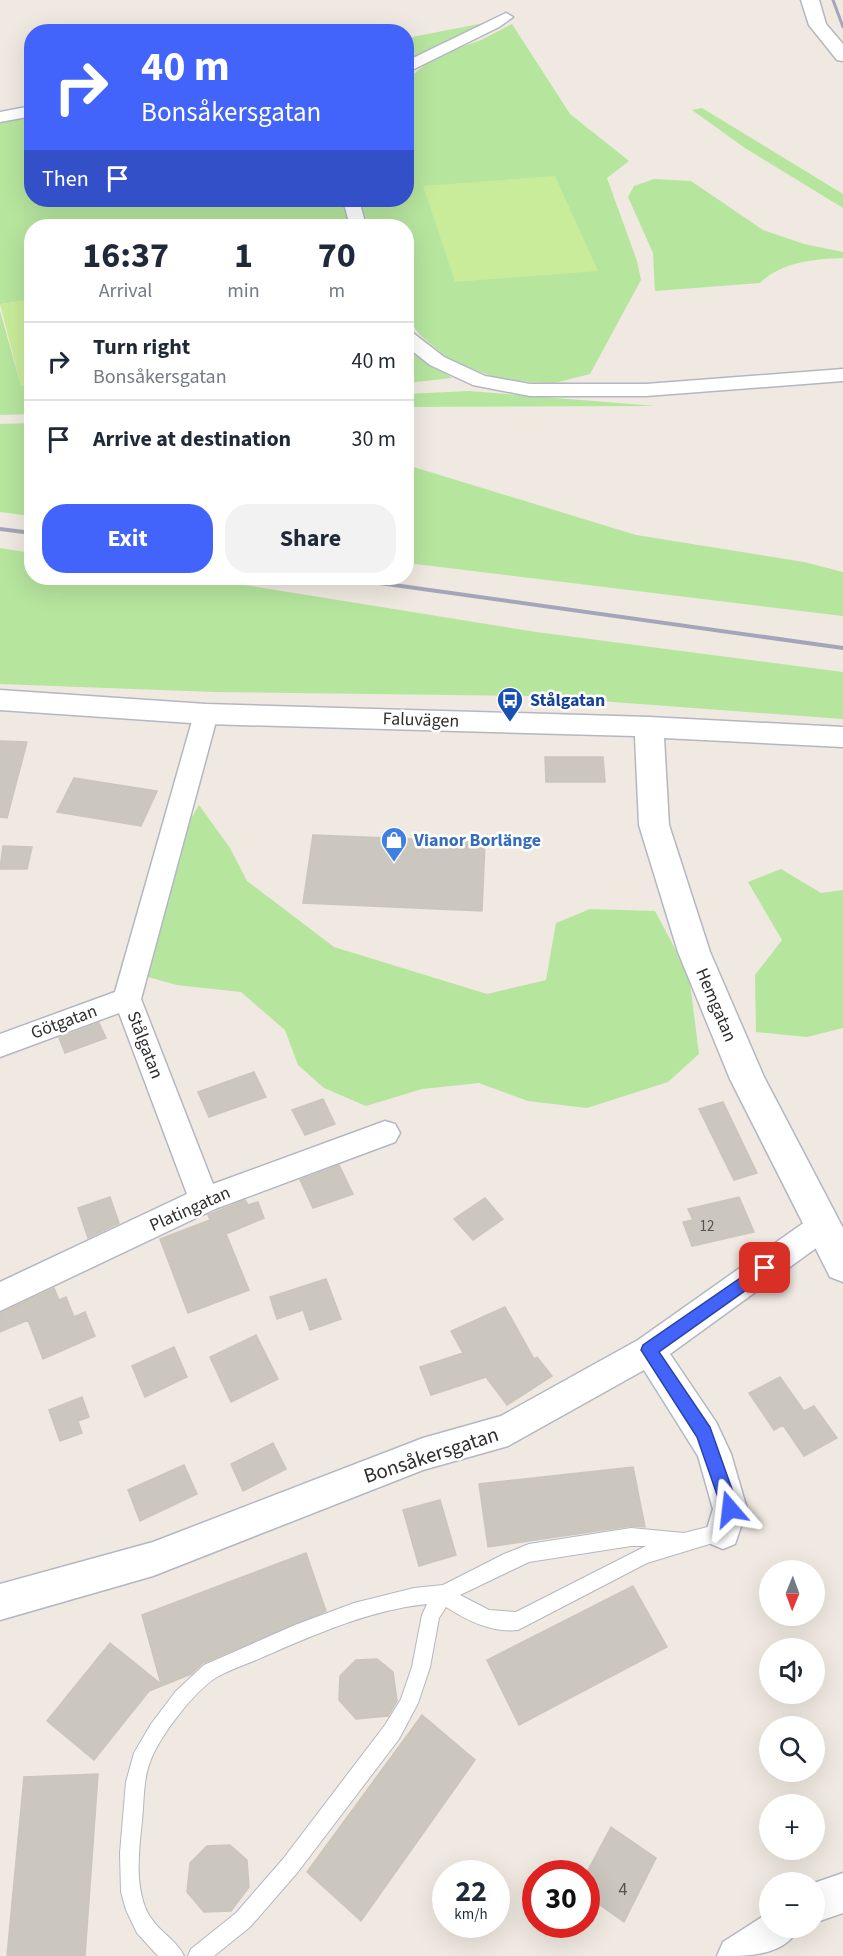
<!DOCTYPE html>
<meta charset="utf-8">
<style>
:root{--surface:#fff;--page:#f2f2f3;--text:#1f2937;--muted:#747a83;--line:#e0e1e3;--accent:#4264fb}
body{margin:0;font-family:"Source Sans 3",sans-serif;background:var(--page);color:var(--text);height:100vh;display:flex;flex-direction:column;font-size:22px;white-space:nowrap}
*{box-sizing:border-box;margin:0}
p{font-size:20px;color:var(--muted)}
.icon{flex:none;width:33px;height:33px;fill:none;stroke:currentColor;stroke-width:2;stroke-linecap:round;stroke-linejoin:round}
.map{position:relative;flex:1;overflow:hidden}
.side{position:absolute;left:24px;top:219px;width:390px;height:366px;display:flex;flex-direction:column;background:var(--surface);border-radius:24px;box-shadow:0 6px 24px #0002}
.side>*{flex:none}
.banner{position:absolute;left:24px;top:24px;width:390px;height:183px;border-radius:24px;box-shadow:0 6px 24px #0002;background:#4264fb;color:#fff;overflow:hidden}
.needle{width:39px;rotate:181deg}
.fabs{position:absolute;left:759px;top:1560px;display:grid;gap:12px}
.fabs a{display:grid;place-items:center;width:66px;height:66px;border-radius:50%;background:var(--surface);box-shadow:0 6px 24px #0002;font-size:30px}
.speed{position:absolute;left:432px;top:1860px;display:flex;gap:12px;font-size:30px;font-weight:700;text-align:center}
.speed>*{display:grid;place-content:center;width:78px;height:78px;border-radius:50%;background:var(--surface);box-shadow:0 6px 24px #0002;line-height:1}
.speed small{font-size:15px;font-weight:400}
.speed .limit{border:9px solid #d22;background:#fff;color:#111}
.pin{position:absolute;display:grid;place-items:center;width:51px;height:51px;color:#fff;margin:-26px;border-radius:12px;box-shadow:0 3px 9px #0006}
.me{position:absolute;width:66px;margin:-33px;rotate:343deg;stroke-linejoin:round;filter:drop-shadow(0 0 4px #0008)}
.turn{display:flex;align-items:center;gap:21px;height:126px;padding:0 18px;font-size:27px}
.turn .icon{width:78px;height:78px;stroke-width:2.5}
.turn b{display:block;font-size:42px;line-height:51px}
.then{display:flex;align-items:center;height:57px;padding:0 18px;background:#0003;gap:12px;font-size:22px}
.eta{display:flex;justify-content:space-evenly;align-items:center;height:102px;text-align:center}
.eta b{font-size:36px;font-weight:700;line-height:42px}
.cta{display:flex;gap:12px;margin-top:auto;padding:12px 18px}
.cta a{flex:1;height:69px;border-radius:24px;background:var(--accent);color:#fff;font-size:24px;font-weight:700;line-height:69px;text-align:center}
.cta a+a{background:var(--page);color:var(--text)}
ul{padding:0;list-style:none}
li{display:flex;align-items:center;gap:18px;height:78px;padding:0 18px;border-top:2px solid var(--line)}
li div{flex:1}
li b{display:block;font-size:22px}
li em{font-style:normal}
.map>svg:first-child{display:block}
</style>
<div class="map">
<svg width="843" height="1956" viewBox="0 0 843 1956">
<rect width="100%" height="100%" fill="#efe9e1"/>
<path fill="#b6e59e" d="M484 23 480 28 407 61V38Z
M512 24 570 114 629 161 607 178 637 261 641 280 590 374 551 384 500 379 452 362 420 335 407 318 406 226H368L360 200H406L407 79 437 56 481 40Z
M702 108 843 194V208L745 148 692 110Z
M31 115 32 200H343L351 226H321L318 219 224 226H32L31 300 0 304V121Z
M654 179 691 181 763 230 804 244 843 252V258C814 259 781 262 760 283L655 291 653 253 628 197 634 186Z
M0 311 21 386 31 385V414L0 415Z
M406 347 452 378 407 383Z
M469 391 656 406 407 407V394Z
M31 423V516L0 512V424Z
M407 465 636 535 804 562 843 572V616L407 563Z
M0 548 31 553 32 578H202L536 632 843 672V719L532 696 214 692 0 684Z
M199 805 230 848 247 881 334 947 487 994 546 980 556 923 590 909 655 911 689 975 699 1054 668 1082 587 1108 528 1101 479 1083 422 1089 366 1106 324 1088 298 1065 285 1030 241 992 177 985 148 977C154 921 170 852 199 805Z
M781 869 821 893 843 890V1028L807 1037 756 1032 755 975 782 940 748 882Z"/>
<path fill="#c9ec9a" d="M555 176 598 271 455 282 423 186Z
M31 300V385L21 386 0 304Z"/>
<path fill="#cbc7bf" stroke="#cbc5ba" stroke-width="1.5" d="M0 741 27 742 7 818 0 817Z
M545 757H603L605 782H546Z
M74 778 157 791 141 826 57 812Z
M313 835 485 842 482 911 303 903Z
M3 846 32 847 27 869H0Z
M99 1023 106 1038 65 1053 59 1038Z
M254 1072 266 1097 209 1117 198 1092Z
M323 1099 335 1124 305 1135 292 1110Z
M723 1102 757 1173 734 1180 699 1109Z
M339 1165 353 1194 313 1208 300 1180Z
M110 1197 119 1223 88 1238 78 1208Z
M739 1197 754 1232 692 1246 683 1222 693 1220 688 1209Z
M485 1198 503 1219 473 1240 454 1219Z
M245 1200 248 1205 258 1202 264 1218 226 1234 249 1290 188 1313 160 1239 210 1220 208 1215Z
M326 1279 341 1319 310 1330 303 1310 277 1319 270 1297Z
M54 1288 59 1300 66 1297 74 1317 85 1312 95 1336 43 1359 28 1320 0 1332V1313Z
M505 1307 534 1359 537 1357 552 1376 507 1405 486 1377 431 1395 420 1367 463 1353 451 1331Z
M256 1335 278 1379 231 1402 210 1357Z
M174 1347 187 1377 145 1397 132 1366Z
M780 1377 804 1411 814 1406 837 1438 804 1456 783 1425 774 1430 749 1393Z
M82 1397 89 1417 78 1421 82 1433 60 1441 49 1410Z
M273 1443 286 1469 243 1491 231 1464Z
M184 1465 197 1494 140 1521 128 1490Z
M633 1467 645 1527 631 1526 488 1547 479 1484Z
M440 1500 456 1555 419 1566 403 1510Z
M306 1553 326 1611 203 1663 191 1674 149 1691 94 1760 47 1721 110 1643 161 1684 142 1615Z
M633 1586 667 1647 519 1725 487 1660Z
M377 1659 393 1672 397 1701 388 1716 356 1719 339 1700 340 1676 356 1660Z
M422 1715 475 1760 361 1921 307 1872Z
M98 1774 85 1956H7L24 1777Z
M611 1827 656 1858 624 1922 586 1895V1874Z
M230 1845 247 1860 249 1887 231 1911 204 1912 187 1892 190 1863 207 1846Z"/>
<g fill="none" stroke-linecap="round" stroke-linejoin="round">
<g stroke="#b4b7c1" stroke-width="2">
<path id="service" d="M723 1523 729 1526 732 1532 729 1538 647 1563 518 1630C492 1633 468 1621 446 1607L439 1618 430 1667 418 1703 399 1739 297 1873 250 1927 214 1956H188L191 1949 236 1913 283 1859 385 1725 401 1699 412 1667 422 1615 427 1604C370 1610 316 1634 263 1657 248 1664 231 1669 217 1677 194 1691 159 1737 150 1762 143 1780 144 1802 142 1821 139 1849 135 1880 145 1907 154 1930 177 1939 184 1956H158L137 1933 126 1910 121 1892 120 1853 126 1782 134 1753 151 1724 176 1691 204 1665 295 1625 354 1603 414 1588 443 1585 504 1554 529 1544 631 1528 684 1533ZM631 1546H646L516 1612 489 1610 460 1595 529 1562Z"/>
</g>
<g stroke="#b4b7c1" stroke-width="3">
<path id="minor" d="M506 13 513 17 499 27 406 73V62L413 58Z
M32 106V116L0 122V112Z
M343 200H359L366 226H350Z
M406 332 413 333 444 357 485 376 530 384H646L843 369V381L646 396H530L473 385 430 365 406 346Z
M206 706 214 708 218 714 141 999 213 1184 385 1121 395 1124 400 1133 395 1142 215 1209 0 1311V1282L187 1194 119 1013 0 1057V1034L115 992 194 714 198 708Z
M823 1213 834 1217 838 1226 834 1235 670 1354 716 1422 731 1454 747 1509 735 1544 723 1549 711 1544 706 1532 713 1509 698 1456 644 1370 508 1446 423 1470 153 1576 0 1620V1584L153 1542 423 1438 501 1416 638 1340 812 1217Z
M843 1873V1913L814 1923V1883Z
M770 1912V1928H798C786 1956 748 1956 717 1956L723 1942Z"/>
</g>
<g stroke="#b4b7c1" stroke-width="3">
<path id="tertiary" d="M801 0H819L826 24 843 44V61L837 60 809 25Z
M0 690 206 704 649 717 843 727V747L664 738 669 825 710 952 764 1077 843 1228V1282L830 1277 730 1079 678 952 639 825 635 736 206 724 0 710Z"/>
</g>
<use href="#service" fill="#fff" fill-rule="evenodd"/>
<use href="#minor" fill="#fff" fill-rule="evenodd"/>
<use href="#tertiary" fill="#fff" fill-rule="evenodd"/>
<path stroke="#a3a6b8" stroke-width="3" d="M833 0 843 27"/>
<path stroke="#a3a6b8" stroke-width="4" d="M0 529 32 533
M344 578 843 648"/>
</g>
<path fill="#4264fb" stroke="#2b41a3" stroke-width="1.5" d="M765 1261 770 1263 773 1268 770 1273 659 1352 710 1427 739 1509 736 1515 730 1517 724 1515 722 1509 697 1437 641 1350 643 1345Z"/>
<defs>
<g id="bus-pin" transform="scale(1.35)"><path d="M0 17L-7.5 6A9.5 9.5 0 1 1 7.5 6Z" fill="#1a4fb4" stroke="#fff"/><path d="M-5-6H5V4H4V6H2V4H-2V6H-4V4H-5ZM-3.5-4V0h7V-4ZM-3.5 1.2v1.5H-2V1.2ZM2 1.2v1.5H3.5V1.2Z" fill="#fff"/></g>
<g id="shop-pin" transform="scale(1.35)"><path d="M0 17L-7.5 6A9.5 9.5 0 1 1 7.5 6Z" fill="#3f7fe0" stroke="#fff"/><path d="M-5-2.5h2.3a2.7 3.5 0 0 1 5.4 0H5L5.5 6h-11ZM-1.5-2.5h3a1.5 2.3 0 0 0-3 0Z" fill="#fff"/></g>
</defs>
<g fill-rule="evenodd">
<use href="#bus-pin" x="510" y="700"/>
<use href="#shop-pin" x="394" y="840"/>
</g>
<g text-anchor="middle" dominant-baseline="central" stroke-width="5" stroke-linejoin="round" paint-order="stroke">
<g font-size="15" fill="#555452">
<text x="707" y="1226">12</text>
</g>
<g font-size="18" font-weight="bold" fill="#164399" stroke="#fff" text-anchor="start">
<text x="530" y="700">Stålgatan</text>
</g>
<g font-size="18" fill="#2e2e2e" stroke="#fff">
<text transform="translate(421 720) rotate(2)">Faluvägen</text>
<text transform="translate(716 1005) rotate(67)">Hemgatan</text>
<text transform="translate(64 1022) rotate(-20)">Götgatan</text>
<text transform="translate(145 1045) rotate(69)">Stålgatan</text>
<text transform="translate(190 1209) rotate(-24)">Platingatan</text>
</g>
<g font-size="18" font-weight="bold" fill="#366cbe" stroke="#fff" text-anchor="start">
<text x="414" y="840">Vianor Borlänge</text>
</g>
<g font-size="18" fill="#555452">
<text x="623" y="1889">4</text>
</g>
<g font-size="21" fill="#2e2e2e" stroke="#fff">
<text transform="translate(431 1455) rotate(-18)">Bonsåkersgatan</text>
</g>
</g>
</svg>
<div class="fabs">
<a><svg class="needle" viewBox="-14 -14 28 28"><path d="M0-13l5 13h-10z" fill="#e53935"/><path d="M0 13l5-13h-10z" fill="#747a83"/></svg></a>
<a><svg class="icon" aria-label="sound" viewBox="0 0 24 24"><path d="M4 9h4l5-4v14l-5-4H4zM17 9q2 3 0 6"/></svg></a>
<a><svg class="icon" aria-label="search" viewBox="0 0 24 24"><circle cx="10" cy="10" r="6"/><path d="M15 15l6 6"/></svg></a>
<a>+</a>
<a>−</a>
</div>
<div class="speed"><div>22<small>km/h</small></div><div class="limit">30</div></div>
<div class="pin" style="left:765px;top:1268px;background:#d93025"><svg class="icon" aria-label="arrive" viewBox="0 0 24 24"><path d="M6 21V4h12l-3 4 3 4H6"/></svg></div>
<svg class="me" style="left:730px;top:1509px" viewBox="-20 -20 40 40"><path d="M0-17L14 15 0 8-14 15z" fill="#4264fb" stroke="#fff" stroke-width="4"/></svg>
<div class="banner">
<div class="turn"><svg class="icon" aria-label="right" viewBox="0 0 24 24"><path d="M7 20v-9h11M14 6l5 5-5 5"/></svg><div><b>40 m</b>Bonsåkersgatan</div></div>
<div class="then">Then<svg class="icon" aria-label="arrive" viewBox="0 0 24 24"><path d="M6 21V4h12l-3 4 3 4H6"/></svg></div>
</div>
<section class="side">
<div class="eta">
<div><b>16:37</b><p>Arrival</p></div>
<div><b>1</b><p>min</p></div>
<div><b>70</b><p>m</p></div>
</div>
<ul>
<li><svg class="icon" aria-label="right" viewBox="0 0 24 24"><path d="M7 20v-9h11M14 6l5 5-5 5"/></svg><div><b>Turn right</b><p>Bonsåkersgatan</p></div><em>40 m</em></li>
<li><svg class="icon" aria-label="arrive" viewBox="0 0 24 24"><path d="M6 21V4h12l-3 4 3 4H6"/></svg><div><b>Arrive at destination</b></div><em>30 m</em></li>
</ul>
<div class="cta"><a>Exit</a><a>Share</a></div>
</section>
</div>
